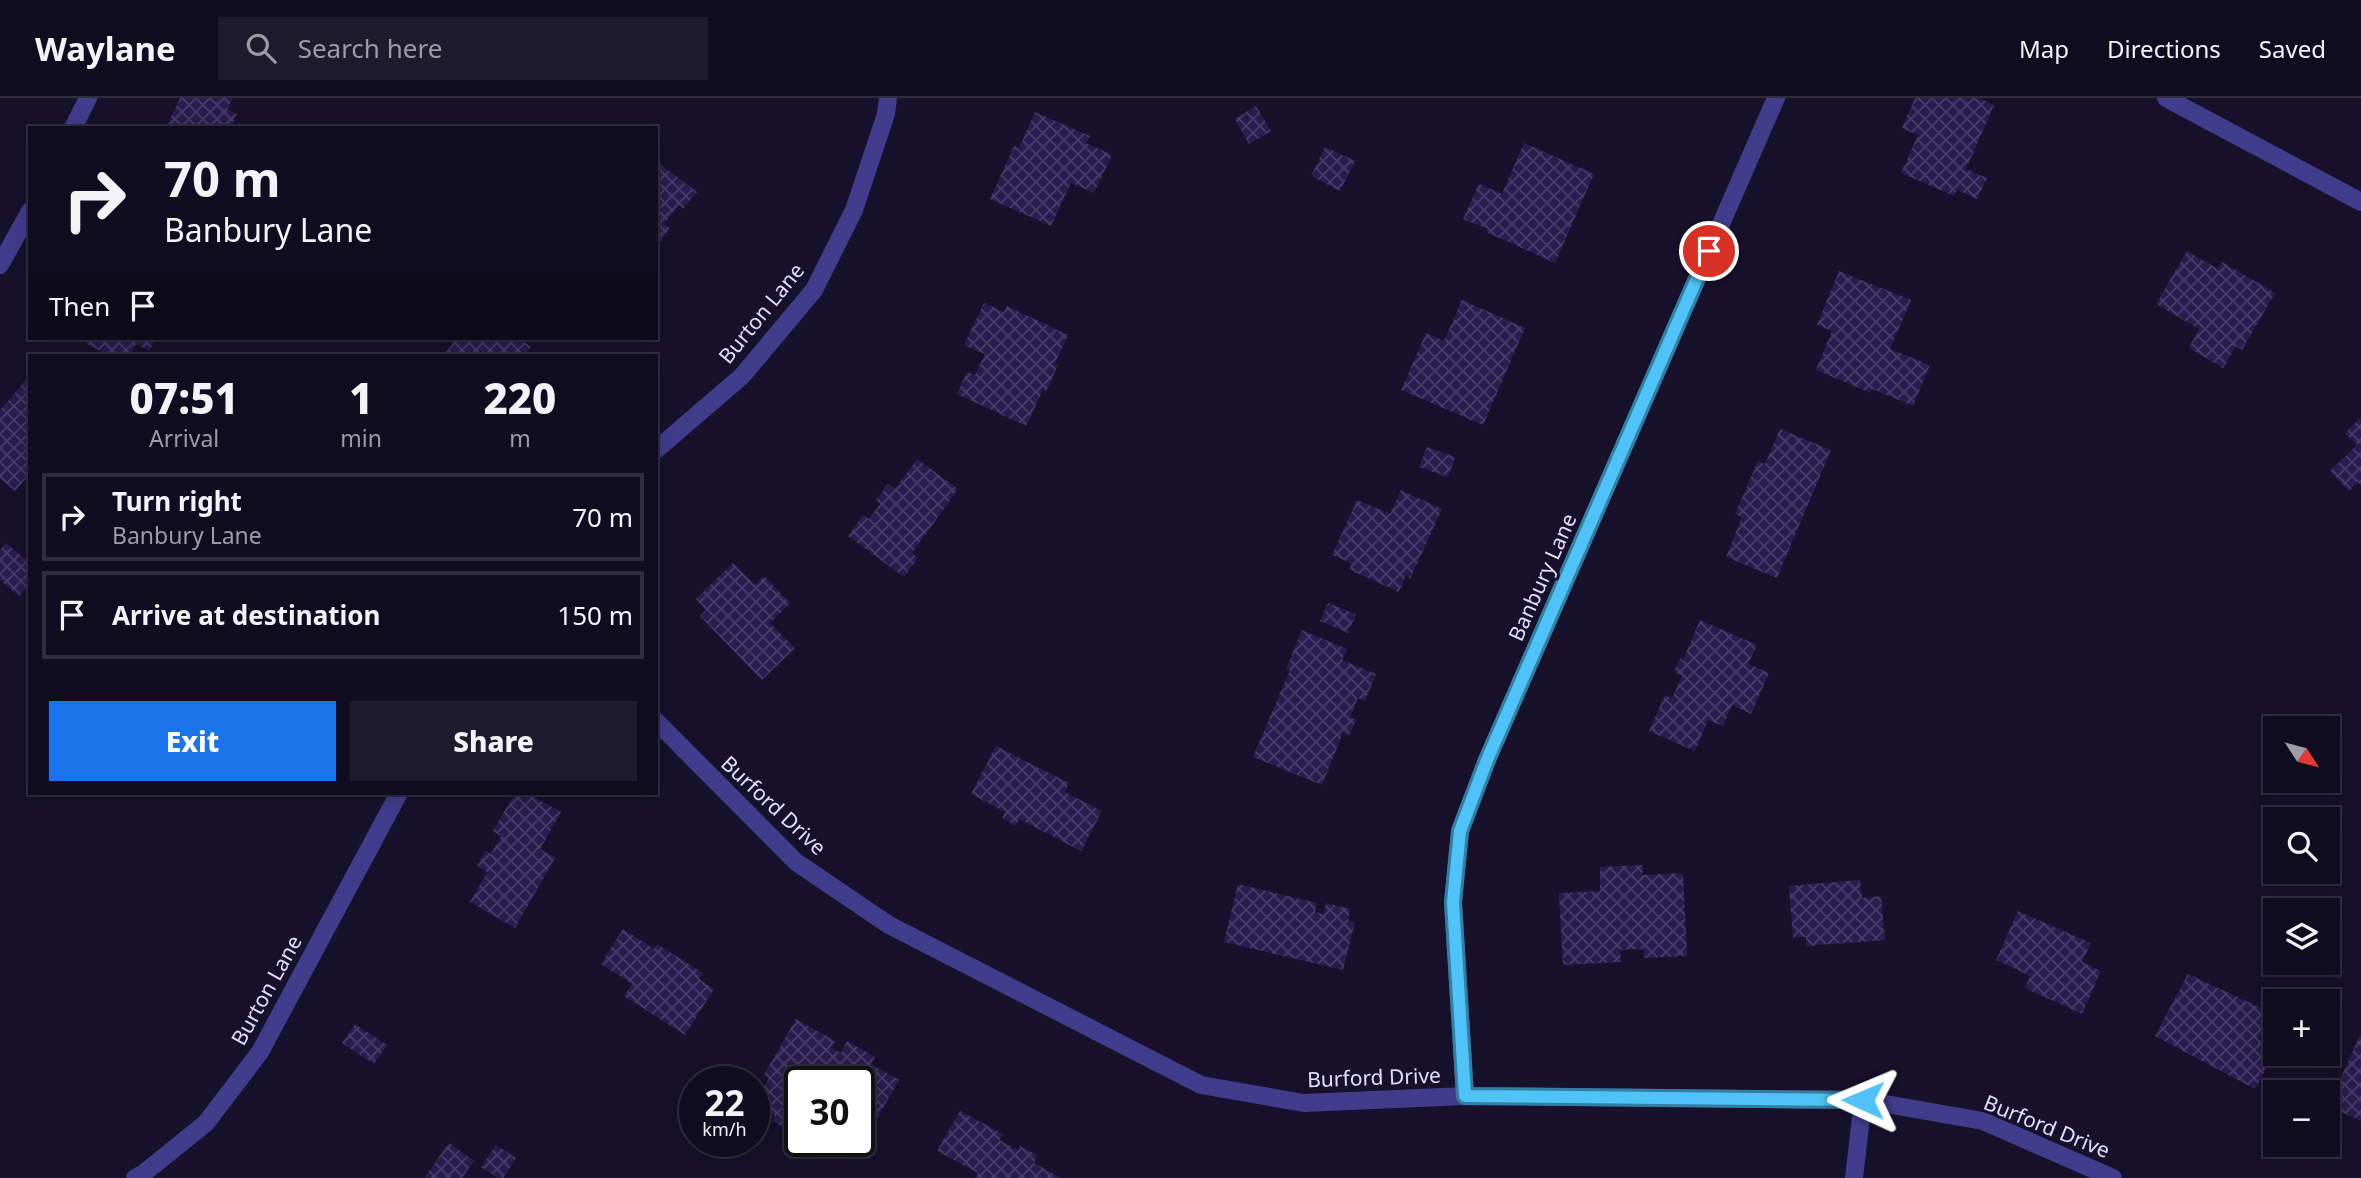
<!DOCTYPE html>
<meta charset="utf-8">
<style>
:root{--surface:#110d21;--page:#1e1b2e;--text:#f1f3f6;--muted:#9c9ca5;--line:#302d3f;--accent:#1a73e8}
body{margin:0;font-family:"Noto Sans",sans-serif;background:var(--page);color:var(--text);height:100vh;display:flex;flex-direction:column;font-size:26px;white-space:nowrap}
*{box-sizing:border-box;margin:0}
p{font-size:23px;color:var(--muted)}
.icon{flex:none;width:38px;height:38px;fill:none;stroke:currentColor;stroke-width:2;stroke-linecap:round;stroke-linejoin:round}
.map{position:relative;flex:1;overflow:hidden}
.details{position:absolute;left:28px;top:256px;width:630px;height:441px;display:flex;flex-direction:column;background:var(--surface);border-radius:0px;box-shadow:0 4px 18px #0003,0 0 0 2px var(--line)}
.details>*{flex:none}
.guide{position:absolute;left:28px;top:28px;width:630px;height:214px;border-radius:0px;box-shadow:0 4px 18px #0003,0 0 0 2px var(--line);background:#110d21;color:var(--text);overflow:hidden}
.needle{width:46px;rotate:126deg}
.tools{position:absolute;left:2263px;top:618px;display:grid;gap:14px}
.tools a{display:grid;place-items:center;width:77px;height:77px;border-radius:0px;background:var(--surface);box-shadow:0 4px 18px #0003,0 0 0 2px var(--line);font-size:35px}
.speed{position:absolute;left:679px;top:968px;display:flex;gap:14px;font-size:35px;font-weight:700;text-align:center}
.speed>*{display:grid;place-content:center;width:91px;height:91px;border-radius:50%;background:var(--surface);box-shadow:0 4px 18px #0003,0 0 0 2px var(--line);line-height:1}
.speed small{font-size:18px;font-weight:400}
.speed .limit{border:4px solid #111;border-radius:10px;background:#fff;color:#111}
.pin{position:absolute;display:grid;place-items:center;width:60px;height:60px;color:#fff;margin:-30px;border:4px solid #fff;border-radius:50%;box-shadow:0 2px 7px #0007}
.me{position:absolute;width:77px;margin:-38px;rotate:271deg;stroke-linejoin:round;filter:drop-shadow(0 0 5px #0008)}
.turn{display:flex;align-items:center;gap:24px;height:147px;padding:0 21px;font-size:32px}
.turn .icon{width:91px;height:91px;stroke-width:2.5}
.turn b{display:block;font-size:49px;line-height:60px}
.then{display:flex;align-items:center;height:66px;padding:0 21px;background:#0003;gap:14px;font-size:26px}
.eta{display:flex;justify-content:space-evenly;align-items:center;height:119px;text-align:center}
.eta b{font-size:42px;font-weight:800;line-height:49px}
.cta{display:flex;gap:14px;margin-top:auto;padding:14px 21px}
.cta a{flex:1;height:80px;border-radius:0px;background:var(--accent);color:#fff;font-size:28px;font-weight:800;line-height:80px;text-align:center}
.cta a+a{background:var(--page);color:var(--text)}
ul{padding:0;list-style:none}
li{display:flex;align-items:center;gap:21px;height:88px;margin:0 14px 10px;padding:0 7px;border:4px solid var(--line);border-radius:0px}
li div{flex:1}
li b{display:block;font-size:26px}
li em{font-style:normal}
header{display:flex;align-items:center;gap:42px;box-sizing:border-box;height:98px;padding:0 35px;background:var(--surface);border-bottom:2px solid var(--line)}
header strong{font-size:33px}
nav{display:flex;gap:38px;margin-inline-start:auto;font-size:24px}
.search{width:490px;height:63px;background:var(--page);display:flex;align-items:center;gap:18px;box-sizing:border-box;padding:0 24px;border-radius:0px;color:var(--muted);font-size:26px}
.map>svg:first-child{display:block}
</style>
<header>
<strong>Waylane</strong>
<div class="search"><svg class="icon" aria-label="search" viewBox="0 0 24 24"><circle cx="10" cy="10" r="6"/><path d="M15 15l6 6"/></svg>Search here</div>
<nav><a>Map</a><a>Directions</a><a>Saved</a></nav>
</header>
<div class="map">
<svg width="2361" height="1080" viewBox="0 0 2361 1080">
<defs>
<pattern id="building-cross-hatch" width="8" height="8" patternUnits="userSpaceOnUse" patternTransform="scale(1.75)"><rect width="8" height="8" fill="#281d4e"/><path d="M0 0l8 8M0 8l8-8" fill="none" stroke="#473d69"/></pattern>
</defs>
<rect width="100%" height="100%" fill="#17112c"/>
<path fill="url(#building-cross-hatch)" d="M180 0H233L227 11 237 16 230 30H166Z
M1915 0H1979L1994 7 1966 71 1987 80 1977 101 1957 92 1954 98 1901 75 1918 37 1902 30Z
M1256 8 1271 33 1249 46 1235 21Z
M1035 14 1090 38 1086 45 1112 57 1094 95 1071 85 1051 128 990 101 1014 48 1019 50Z
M1524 45 1594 76 1555 165 1486 134 1488 131 1463 121 1479 86 1502 96Z
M1325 49 1355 63 1340 93 1311 78Z
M656 63 697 94 683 111 679 107 664 126 670 130 660 144 656 141Z
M2187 153 2218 171 2222 164 2275 195 2242 252 2236 248 2223 270 2189 250 2199 231 2156 206Z
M1839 173 1911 202 1890 251 1930 267 1913 308 1872 291 1871 295 1816 272 1832 233 1817 227Z
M1462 202 1525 230 1483 327 1401 292 1426 235 1444 243Z
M984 205 1004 214 1007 208 1068 237 1055 265 1058 267 1046 294 1043 292 1026 328 957 296 967 274 975 277 985 256 964 247Z
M76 240H156L149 253 136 246 130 257H108Z
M457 240H527L524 244 531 249 524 257H450L446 254Z
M30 278V376L15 393 0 380V312Z
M2361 319V387L2358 384 2349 393 2330 373 2357 347 2345 335Z
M1780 331 1831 352 1777 480 1726 459 1742 419 1735 416 1758 363 1765 366Z
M1427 349 1455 359 1448 379 1419 369Z
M917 361 958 391 912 455 918 460 904 479 848 438 863 417 869 421 880 406 876 402 888 386 895 391Z
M1401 392 1442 411 1410 481 1406 477 1399 494 1350 472 1351 465 1332 457 1357 402 1390 416Z
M6 445 30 465V486L19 498 0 482V452Z
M733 465 755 487 764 478 790 505 770 525 795 550 762 582 700 518 706 512 696 501Z
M1328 505 1356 516 1348 535 1320 523Z
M1700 522 1757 547 1748 566 1769 575 1751 616 1732 607 1723 628 1708 622 1695 653 1649 633 1665 597 1672 600 1682 578 1674 574 1680 560 1683 562Z
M1302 532 1347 551 1342 562 1376 576 1365 603 1358 600 1350 619 1356 622 1349 638 1343 635 1322 687 1253 659 1290 572 1286 571Z
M996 648 1069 685 1065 694 1102 713 1081 753 1019 721 1016 728 1002 720 1005 714 971 696Z
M515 695H527L561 714 540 751 555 760 515 830 470 804 487 774 477 768 485 753 491 756 501 738 493 733Z
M1643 767 1642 777 1683 775 1687 858 1644 860V851L1620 852 1621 864 1563 867 1559 795 1600 793V769Z
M1860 782 1862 800 1881 798 1885 842 1806 848V839L1793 840 1789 788Z
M1238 786 1317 805 1315 814 1324 816 1326 805 1350 811 1348 822 1355 824 1343 872 1224 844Z
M2018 813 2091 845 2082 864 2101 873 2082 916 2025 890 2030 878 1996 862Z
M623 831 654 851 657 846 703 875 699 881 714 891 685 937 624 898 632 886 601 866Z
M2188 876 2272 915 2258 941 2275 950V954L2255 991 2155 938Z
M796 921 835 943 831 949 841 955 847 943 875 959 871 966 899 982 854 1061 822 1043H859V984H800V1029L794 1027 781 1028 772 1023 775 1018 755 1006 769 980 764 977Z
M355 926 387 947 374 966 342 945Z
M2361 935V1023L2328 1008Z
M960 1013 1003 1036 999 1042 1018 1052 1020 1048 1037 1057 1034 1065 1061 1080H975L978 1075 937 1053Z
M449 1045 474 1063 462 1080H424Z
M496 1047 516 1060 503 1080H498L481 1069Z"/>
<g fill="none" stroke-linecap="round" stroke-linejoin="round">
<path stroke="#423c8c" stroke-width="18" d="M2166 0 2361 104
M73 30 88 0
M0 167 30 113
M656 352 742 278 814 192 854 112 886 16 888 0
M656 623 796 764 889 827 1201 987 1304 1005 1465 998 1863 1002 1983 1023 2113 1080
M1465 998 1453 804 1460 733 1487 662 1776 0
M135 1080 144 1075 206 1025 260 954 399 695
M1854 1080 1863 1002"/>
</g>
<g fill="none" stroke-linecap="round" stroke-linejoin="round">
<g stroke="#337fa1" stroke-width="18">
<path id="route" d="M1709 153 1487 662 1460 733 1453 804 1465 998 1863 1002"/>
</g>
<use href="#route" stroke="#4fc3f7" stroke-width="12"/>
</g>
<g text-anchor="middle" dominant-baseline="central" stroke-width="6" stroke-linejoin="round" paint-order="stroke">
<g font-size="21" fill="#e2dcff" stroke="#17112c">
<text transform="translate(761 215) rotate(-51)">Burton Lane</text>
<text transform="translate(1542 479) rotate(-66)">Banbury Lane</text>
<text transform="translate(774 707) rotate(43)">Burford Drive</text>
<text transform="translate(266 892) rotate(-61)">Burton Lane</text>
<text transform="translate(1374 979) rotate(-2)">Burford Drive</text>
<text transform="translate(2047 1028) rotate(22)">Burford Drive</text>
</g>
</g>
</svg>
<div class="tools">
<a><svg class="needle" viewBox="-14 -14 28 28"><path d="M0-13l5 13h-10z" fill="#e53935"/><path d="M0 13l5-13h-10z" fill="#9c9ca5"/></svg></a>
<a><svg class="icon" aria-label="search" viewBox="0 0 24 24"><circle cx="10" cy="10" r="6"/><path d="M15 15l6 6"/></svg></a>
<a><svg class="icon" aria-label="layers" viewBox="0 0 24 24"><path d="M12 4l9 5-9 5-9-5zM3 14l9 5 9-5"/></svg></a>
<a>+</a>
<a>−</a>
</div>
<div class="speed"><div>22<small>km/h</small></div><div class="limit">30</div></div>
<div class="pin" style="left:1709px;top:153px;background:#d93025"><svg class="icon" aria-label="arrive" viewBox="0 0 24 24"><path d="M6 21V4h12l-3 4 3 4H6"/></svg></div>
<svg class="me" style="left:1863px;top:1002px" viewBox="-20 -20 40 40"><path d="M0-17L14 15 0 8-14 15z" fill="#4fc3f7" stroke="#fff" stroke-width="4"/></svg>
<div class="guide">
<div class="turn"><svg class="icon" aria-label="right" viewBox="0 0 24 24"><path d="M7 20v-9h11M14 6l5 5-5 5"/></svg><div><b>70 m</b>Banbury Lane</div></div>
<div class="then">Then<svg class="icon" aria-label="arrive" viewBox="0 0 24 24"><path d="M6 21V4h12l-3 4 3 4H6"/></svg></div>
</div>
<section class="details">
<div class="eta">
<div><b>07:51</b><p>Arrival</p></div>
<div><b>1</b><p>min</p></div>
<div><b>220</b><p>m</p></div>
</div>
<ul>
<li><svg class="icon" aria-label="right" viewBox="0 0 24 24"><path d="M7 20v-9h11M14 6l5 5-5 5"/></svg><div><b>Turn right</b><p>Banbury Lane</p></div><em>70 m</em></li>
<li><svg class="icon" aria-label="arrive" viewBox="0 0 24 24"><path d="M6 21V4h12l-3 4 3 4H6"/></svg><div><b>Arrive at destination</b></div><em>150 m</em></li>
</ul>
<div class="cta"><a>Exit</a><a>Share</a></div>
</section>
</div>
